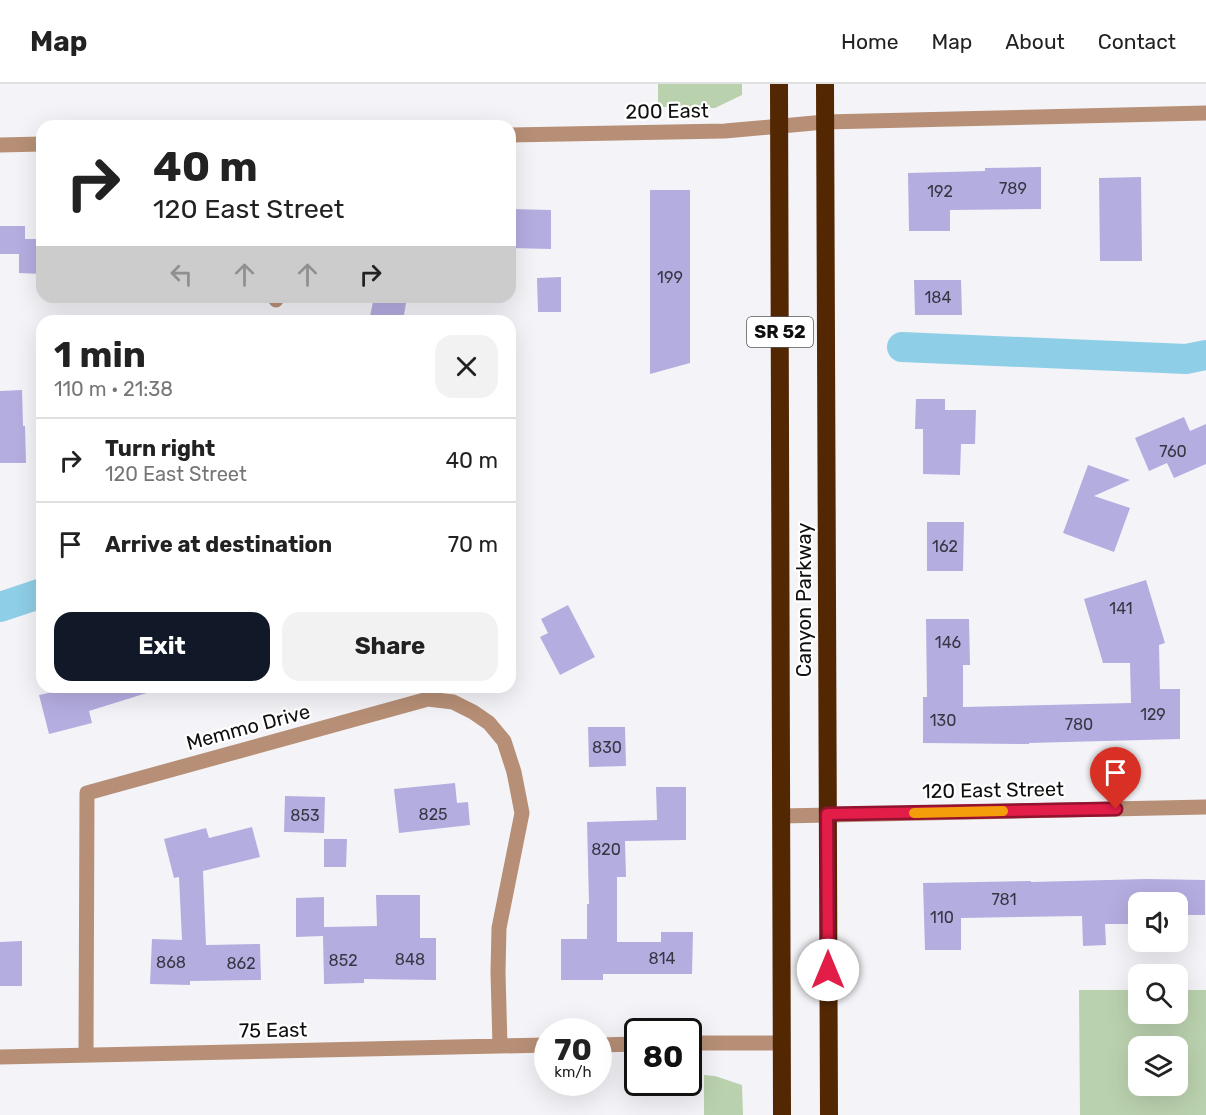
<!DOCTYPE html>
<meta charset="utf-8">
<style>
:root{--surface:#fff;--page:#f2f2f2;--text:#222;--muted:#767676;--line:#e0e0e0;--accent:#111827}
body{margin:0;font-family:Rubik,sans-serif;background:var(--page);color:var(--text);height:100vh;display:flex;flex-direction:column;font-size:22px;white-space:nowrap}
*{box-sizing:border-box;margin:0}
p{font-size:20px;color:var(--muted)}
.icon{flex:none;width:33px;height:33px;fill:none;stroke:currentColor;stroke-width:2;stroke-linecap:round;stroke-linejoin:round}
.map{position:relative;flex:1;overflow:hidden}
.sheet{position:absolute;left:36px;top:231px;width:480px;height:378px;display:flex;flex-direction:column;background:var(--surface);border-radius:18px;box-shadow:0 6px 24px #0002}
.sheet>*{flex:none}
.guide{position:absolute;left:36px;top:36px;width:480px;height:183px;border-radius:18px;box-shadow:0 6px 24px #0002;background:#fff;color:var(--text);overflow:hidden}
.fabs{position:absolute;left:1128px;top:808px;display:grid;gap:12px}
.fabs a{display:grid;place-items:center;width:60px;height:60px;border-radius:12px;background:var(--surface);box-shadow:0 6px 24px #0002;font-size:30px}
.speed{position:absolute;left:534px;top:934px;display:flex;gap:12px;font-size:30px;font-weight:700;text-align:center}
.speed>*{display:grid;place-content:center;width:78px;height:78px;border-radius:50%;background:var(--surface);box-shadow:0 6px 24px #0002;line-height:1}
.speed small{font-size:15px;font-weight:400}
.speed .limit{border:3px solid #111;border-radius:9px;background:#fff;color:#111}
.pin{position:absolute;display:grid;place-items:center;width:51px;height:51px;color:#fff;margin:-62px -26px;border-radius:50% 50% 50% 0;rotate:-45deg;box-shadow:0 0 6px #0007}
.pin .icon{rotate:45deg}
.me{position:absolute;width:66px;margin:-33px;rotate:0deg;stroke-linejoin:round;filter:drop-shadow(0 0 4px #0008)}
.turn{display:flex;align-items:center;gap:21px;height:126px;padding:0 18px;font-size:27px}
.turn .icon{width:78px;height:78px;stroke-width:2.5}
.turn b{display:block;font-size:42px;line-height:51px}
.lanes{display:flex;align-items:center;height:57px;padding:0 18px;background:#0003;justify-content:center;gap:30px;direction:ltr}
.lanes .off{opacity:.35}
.round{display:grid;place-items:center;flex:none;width:63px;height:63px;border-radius:18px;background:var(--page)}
.summary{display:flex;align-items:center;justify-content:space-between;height:102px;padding:0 18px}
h1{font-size:36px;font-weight:700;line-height:45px}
.primary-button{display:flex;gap:12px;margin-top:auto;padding:12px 18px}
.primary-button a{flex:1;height:69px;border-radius:18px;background:var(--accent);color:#fff;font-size:24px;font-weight:700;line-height:69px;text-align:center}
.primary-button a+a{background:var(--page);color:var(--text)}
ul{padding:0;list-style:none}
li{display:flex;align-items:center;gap:18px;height:84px;padding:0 18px;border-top:2px solid var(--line)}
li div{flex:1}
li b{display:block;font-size:22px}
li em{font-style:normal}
header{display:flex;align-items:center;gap:36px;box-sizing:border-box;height:84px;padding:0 30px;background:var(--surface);border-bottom:2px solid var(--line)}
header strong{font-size:28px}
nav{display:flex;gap:33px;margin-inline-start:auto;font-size:21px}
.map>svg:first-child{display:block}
</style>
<header>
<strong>Map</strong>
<nav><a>Home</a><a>Map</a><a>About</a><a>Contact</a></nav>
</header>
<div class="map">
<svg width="1206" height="1031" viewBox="0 0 1206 1031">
<rect width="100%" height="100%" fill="#f4f4f8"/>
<path fill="#bad1ae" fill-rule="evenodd" d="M658 0H742V11L715 24 658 23Z
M1079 906H1138V930H1178V906H1206V1031H1080ZM1138 963H1178V1002H1138Z
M704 991 715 992 742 1001 743 1031H704Z"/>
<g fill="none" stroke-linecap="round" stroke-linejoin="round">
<path stroke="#8ecee7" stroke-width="30" d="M902 263 1186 275 1206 271
M0 523 42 509"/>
</g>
<path fill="#b4ade0" d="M1041 83V125L950 126V147H909L908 89 985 87V84Z
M1141 93 1142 177H1100L1099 94Z
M650 106H690V279L650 290Z
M510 125 551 126V165L510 164Z
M0 142H25V155H42V190L19 189V170H0Z
M561 193V228H538L537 194Z
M914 196H961L962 231H915Z
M374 213H407L403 237H369Z
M22 306 23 342H25L26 379H0V307Z
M916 315H945V326H976L975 360H961L960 391 923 390V345H915Z
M1184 333 1190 347 1206 340V380L1174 394 1167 379 1149 387 1135 354Z
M1088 381 1130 396 1094 412 1130 424 1114 468 1063 449Z
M927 438H964L963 487H927Z
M1146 496 1165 559 1159 561 1160 605H1180V655L1029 659V660L923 659V613H927L926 535H969L970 581H963V623L1131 619 1130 579H1103L1084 515Z
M568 521 595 573 560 591 540 553 548 549 541 535Z
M51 603H149L150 608 89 627 92 639 49 650 39 611 53 608Z
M588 643H625L626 682 589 683Z
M455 699 457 719 468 718 470 741 399 749 394 705Z
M656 703H686V756L625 757 626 793H617V858H661V848H693L692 890H603V896H561V855H587V820H589L587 738 657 736Z
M285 712 325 713 324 749 284 748Z
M252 743 260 773 203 787 206 861 260 860 261 896 190 897V901L150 900 152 855 182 856 179 793 174 794 164 755 206 744 209 754Z
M324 755H347L346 783H324Z
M1146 795 1205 796V831H1179L1178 841V819H1138V840H1105L1106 861 1083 862 1082 832 961 834V866H925L923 799 1031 797V798Z
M376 811H420V854H436V896L364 895V899L324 900 323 852 296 853V814L324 813V843L377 842Z
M22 857V902H0V858Z"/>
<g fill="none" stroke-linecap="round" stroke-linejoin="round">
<path stroke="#b78f76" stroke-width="15" d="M510 51 725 47 825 38 1206 29
M0 61 42 60
M276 213V216
M782 732 1206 723
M688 959H781
M598 961 638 960
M86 971 87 709 428 615 453 618 473 628 489 639 504 657 514 688 522 729 499 844 498 888 500 962
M0 973 548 961"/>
<path stroke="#532702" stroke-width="18" d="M779 0 782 1031
M825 0 829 1031"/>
</g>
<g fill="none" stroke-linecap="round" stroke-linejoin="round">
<g stroke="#92132f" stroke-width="15">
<path id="route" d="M828 886 827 730 1116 725"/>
</g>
<use href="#route" stroke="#e11d48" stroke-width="10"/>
<path stroke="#f59e0b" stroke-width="10" d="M914 729 1003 727"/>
</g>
<g text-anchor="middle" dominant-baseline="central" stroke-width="4.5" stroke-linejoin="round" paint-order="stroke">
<g font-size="16" fill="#383644">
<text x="1013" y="104">789</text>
<text x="940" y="107">192</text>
<text x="670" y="193">199</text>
<text x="938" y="213">184</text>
<text x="1173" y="367">760</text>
<text x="945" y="462">162</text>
<text x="1121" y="524">141</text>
<text x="948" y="558">146</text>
<text x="1153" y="630">129</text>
<text x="943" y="636">130</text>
<text x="1079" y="640">780</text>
<text x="607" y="663">830</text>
<text x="433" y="730">825</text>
<text x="305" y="731">853</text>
<text x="606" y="765">820</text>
<text x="1004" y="815">781</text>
<text x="942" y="833">110</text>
<text x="662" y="874">814</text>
<text x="410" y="875">848</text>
<text x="343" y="876">852</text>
<text x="171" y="878">868</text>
<text x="241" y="879">862</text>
</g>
<rect fill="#fff" stroke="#575758" stroke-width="1.5" x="747" y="233" width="66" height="30" rx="4.5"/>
<g font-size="18" font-weight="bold" fill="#0f0f10">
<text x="780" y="248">SR 52</text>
</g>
<g font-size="20" fill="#0f0f10" stroke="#fff">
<text transform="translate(667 27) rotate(-1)">200 East</text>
<text transform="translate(804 516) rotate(-90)">Canyon Parkway</text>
<text transform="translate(248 643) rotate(-15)">Memmo Drive</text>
<text transform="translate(993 706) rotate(-1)">120 East Street</text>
<text transform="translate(273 946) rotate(-1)">75 East</text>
</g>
</g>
</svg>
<div class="fabs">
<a><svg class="icon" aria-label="sound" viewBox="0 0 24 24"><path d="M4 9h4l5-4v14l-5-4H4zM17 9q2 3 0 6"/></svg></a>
<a><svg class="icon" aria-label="search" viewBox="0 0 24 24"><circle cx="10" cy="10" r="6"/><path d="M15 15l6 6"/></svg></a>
<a><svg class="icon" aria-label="layers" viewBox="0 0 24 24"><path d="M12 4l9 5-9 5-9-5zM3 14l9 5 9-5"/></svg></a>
</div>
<div class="speed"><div>70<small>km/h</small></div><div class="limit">80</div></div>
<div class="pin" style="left:1116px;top:725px;background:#d93025"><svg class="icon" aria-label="arrive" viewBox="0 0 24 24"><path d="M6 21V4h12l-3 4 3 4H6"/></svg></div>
<svg class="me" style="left:828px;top:886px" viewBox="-20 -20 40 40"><circle r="19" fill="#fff"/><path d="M0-13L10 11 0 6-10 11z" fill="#e11d48"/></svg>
<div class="guide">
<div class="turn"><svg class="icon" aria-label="right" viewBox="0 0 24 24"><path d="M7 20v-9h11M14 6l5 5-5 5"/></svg><div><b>40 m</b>120 East Street</div></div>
<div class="lanes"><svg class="icon off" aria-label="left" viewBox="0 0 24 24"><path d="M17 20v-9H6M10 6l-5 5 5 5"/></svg><svg class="icon off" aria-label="ahead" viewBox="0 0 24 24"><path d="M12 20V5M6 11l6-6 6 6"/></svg><svg class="icon off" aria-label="ahead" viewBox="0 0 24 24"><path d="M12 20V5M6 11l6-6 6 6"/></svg><svg class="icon" aria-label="right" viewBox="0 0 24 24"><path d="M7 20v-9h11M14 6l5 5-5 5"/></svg></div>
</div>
<section class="sheet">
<div class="summary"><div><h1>1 min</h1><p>110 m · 21:38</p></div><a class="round"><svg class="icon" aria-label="close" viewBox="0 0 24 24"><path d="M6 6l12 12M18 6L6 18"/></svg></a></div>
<ul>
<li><svg class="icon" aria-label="right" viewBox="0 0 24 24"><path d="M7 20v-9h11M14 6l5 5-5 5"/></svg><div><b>Turn right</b><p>120 East Street</p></div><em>40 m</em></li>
<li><svg class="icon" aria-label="arrive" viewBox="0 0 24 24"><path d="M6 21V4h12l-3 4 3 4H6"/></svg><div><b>Arrive at destination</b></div><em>70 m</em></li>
</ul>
<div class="primary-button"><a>Exit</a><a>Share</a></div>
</section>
</div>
